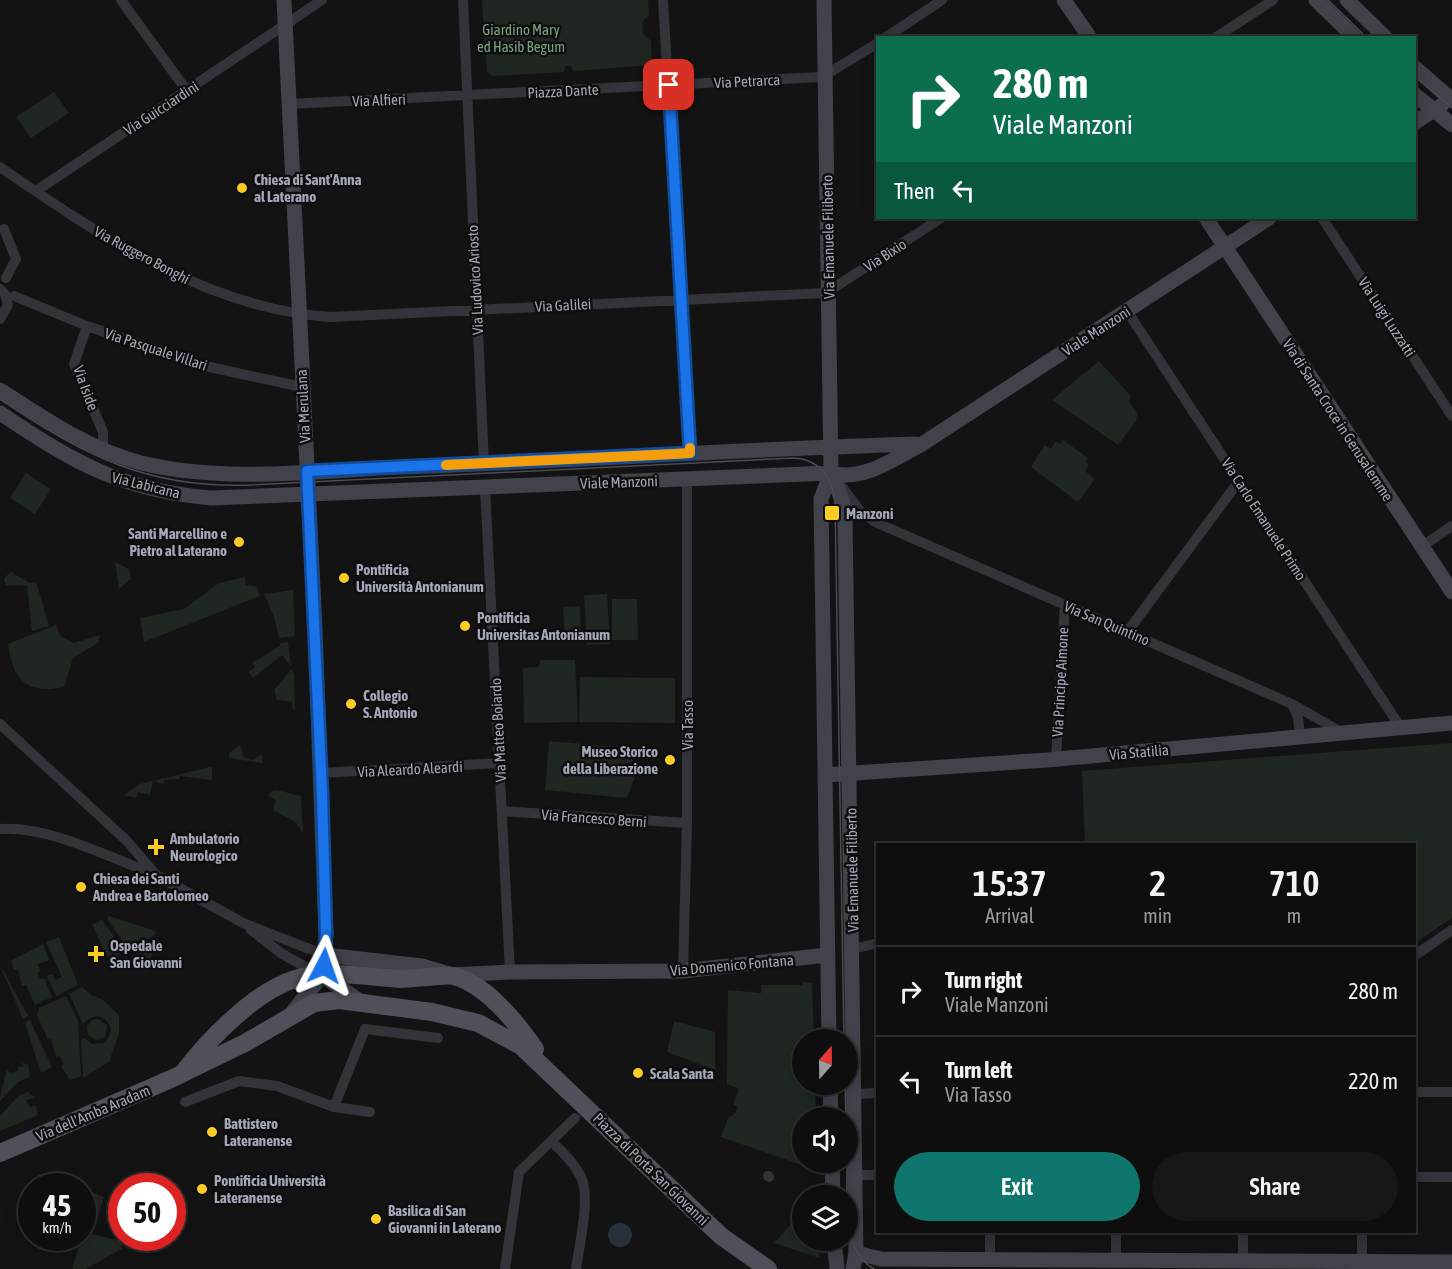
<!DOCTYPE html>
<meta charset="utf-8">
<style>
:root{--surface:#0e0e0f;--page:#171718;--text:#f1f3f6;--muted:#9b9c9e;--line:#2e2e2f;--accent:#0f766e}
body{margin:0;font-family:"Asap Condensed",sans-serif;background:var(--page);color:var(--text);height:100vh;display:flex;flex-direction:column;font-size:22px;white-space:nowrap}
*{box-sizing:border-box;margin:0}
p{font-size:20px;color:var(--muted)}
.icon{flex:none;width:33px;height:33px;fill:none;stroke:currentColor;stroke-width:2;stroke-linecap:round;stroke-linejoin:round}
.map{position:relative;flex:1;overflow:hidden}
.drawer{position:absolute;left:876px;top:843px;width:540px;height:390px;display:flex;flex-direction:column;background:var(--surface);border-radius:0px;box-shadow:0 3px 15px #0003,0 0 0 2px var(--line)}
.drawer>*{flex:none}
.banner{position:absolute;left:876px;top:36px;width:540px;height:183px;border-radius:0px;box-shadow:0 3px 15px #0003,0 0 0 2px var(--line);background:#0b6e4f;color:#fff;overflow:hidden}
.needle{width:39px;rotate:20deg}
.controls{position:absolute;left:792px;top:1029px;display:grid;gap:12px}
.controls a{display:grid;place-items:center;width:66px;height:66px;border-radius:50%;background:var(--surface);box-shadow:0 3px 15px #0003,0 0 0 2px var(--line);font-size:30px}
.speed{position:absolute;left:18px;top:1173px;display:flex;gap:12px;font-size:30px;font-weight:700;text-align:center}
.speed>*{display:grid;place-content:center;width:78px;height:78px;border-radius:50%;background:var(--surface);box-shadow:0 3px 15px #0003,0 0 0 2px var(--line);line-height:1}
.speed small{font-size:15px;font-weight:400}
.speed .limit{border:9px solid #d22;background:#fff;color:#111}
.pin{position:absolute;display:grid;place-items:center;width:51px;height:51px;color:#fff;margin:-26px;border-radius:12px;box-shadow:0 3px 9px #0006}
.me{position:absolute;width:66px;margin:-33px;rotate:4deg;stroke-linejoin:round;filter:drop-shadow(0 0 4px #0008)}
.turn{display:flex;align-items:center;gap:21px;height:126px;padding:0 18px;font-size:27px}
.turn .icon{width:78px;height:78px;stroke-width:2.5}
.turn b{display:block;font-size:42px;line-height:51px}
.then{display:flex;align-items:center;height:57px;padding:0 18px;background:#0003;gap:12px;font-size:22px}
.eta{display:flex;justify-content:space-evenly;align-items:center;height:102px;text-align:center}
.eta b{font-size:36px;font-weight:600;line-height:42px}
.button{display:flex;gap:12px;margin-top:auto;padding:12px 18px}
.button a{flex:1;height:69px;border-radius:36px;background:var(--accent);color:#fff;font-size:24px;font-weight:600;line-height:69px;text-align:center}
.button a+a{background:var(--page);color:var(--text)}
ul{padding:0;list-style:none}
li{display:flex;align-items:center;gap:18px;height:90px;padding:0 18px;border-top:2px solid var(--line)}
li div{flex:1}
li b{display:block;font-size:22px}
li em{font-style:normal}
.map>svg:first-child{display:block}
</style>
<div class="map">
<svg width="1452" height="1269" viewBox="0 0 1452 1269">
<rect width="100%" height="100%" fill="#131314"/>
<path fill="#1f2720" d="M482 0H648L649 15 642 22 643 34 651 41 652 65 573 71 571 66H565L564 72 493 76 487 72Z
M54 92 69 113 31 138 16 117Z
M1099 361 1131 396 1129 401 1137 414 1136 421 1118 445 1052 400Z
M1063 440 1088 458 1086 462 1089 465 1085 471 1095 479 1078 502 1031 467 1045 445 1051 449 1056 441 1061 444Z
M26 473 51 489 35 514 10 498Z
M115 562 129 569 131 579 119 589Z
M11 572 30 583 36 582 49 626 32 631 27 586 6 585 4 578Z
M245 577 246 585 256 586 260 596 144 642 140 618 184 609 219 583Z
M293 590 295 636 279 638 274 617 264 594Z
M607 594 610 644 587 645 584 595Z
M612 599H637L638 640H612Z
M580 606 581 637 565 638 563 607Z
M56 625 60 636 74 643 100 635 98 643 73 658 64 687C26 695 13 679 8 644Z
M288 642 291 666 282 655 253 678 248 672 255 667 252 663 280 646V643Z
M540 660H575L578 722 524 723 523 668 539 667Z
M291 670 294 673 295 710H293L292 702 277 700 274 690Z
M580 677 675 678V723L579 722Z
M549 741 630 748 636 774 627 798 545 790Z
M1452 743V918L1415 943 1414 844H1085L1082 771Z
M240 745 244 757 253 760 262 754 263 763 229 758V753Z
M210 767H212V780L180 776 179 779 164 780 163 784 153 781 150 795 138 792 136 798 124 795 140 784Z
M277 790 301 796 303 834 296 822 273 810 276 800 268 796 272 791Z
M109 916 155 931 156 934 137 946 124 943 107 919Z
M102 920 121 946 119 956 110 961 93 927V924Z
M59 937 78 985 56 996 47 976 52 974 55 980 62 977 46 942Z
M153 941 156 944 146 972 136 960 138 949Z
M43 944 49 960 38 964 40 972 37 973 40 979 44 978 52 997 35 1005 26 985 22 986 18 970H14L11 961Z
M1 966 28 1016 23 1019 2 970Z
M803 982 812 983 814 1039 802 1040V1084L815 1085 816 1117 802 1118V1162L806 1163 799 1164 721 1137 728 1118 736 1113 737 1107 733 1104 739 1089 727 1084 728 990 761 993V985H802Z
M82 987 91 995 102 999 119 1015V1033L109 1062 83 1078 81 1041 84 1038 92 1044 104 1043 109 1037 111 1029C106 1014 93 1012 83 1024L69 994Z
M66 996 78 1021 81 1076 70 1080 61 1066 63 1064 60 1056 56 1057 51 1039 48 1040 37 1015 39 1008Z
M98 1019 107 1025 105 1037 96 1040 88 1035 87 1027 92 1020Z
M30 1020 52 1067 41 1073 25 1023Z
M674 1021 715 1032V1070L667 1052Z
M22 1063 28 1064 30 1077 18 1082 0 1101C0 1088 5 1081 7 1069L10 1073 18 1071V1067H23Z
M28 1092 35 1098 26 1100 30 1108 35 1105 38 1115 0 1131V1116L18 1096Z
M93 1193 104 1197 97 1221 86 1218Z
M802 1212V1240L819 1241V1258L774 1243Z
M83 1232 123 1241 122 1249 85 1269H72Z"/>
<path fill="#283039" d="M608 1235a12 12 0 1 1 24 0a12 12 0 1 1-24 0Z"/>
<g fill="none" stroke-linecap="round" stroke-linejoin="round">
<path stroke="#33343a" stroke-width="10" d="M121 0 187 91
M463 0 484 464
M663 0 690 453
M885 38 942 0
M1215 38 1273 0
M290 104 822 77 878 43
M0 167C99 235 207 309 330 317L826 293 941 218
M36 191 322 0
M1322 218 1452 416
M4 229 16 259 6 278
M0 289 5 294 8 305 0 319
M14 296 87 326 205 366 302 387
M1127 311 1401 728
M87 326 74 364 103 432V451
M837 480 860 511 875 522 1292 704 1343 733
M485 488 510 972
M1421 547 1452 526
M1128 631 1239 481
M1292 704 1298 717 1300 737
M0 724 127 841 156 875 243 923 325 955
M1056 759 1065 604
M321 773 500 763
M502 811 687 823
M0 829C47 825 108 857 152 873
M250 929 282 954 317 973
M853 949 878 943
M1414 956 1452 930
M683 971 687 823V479
M1414 1092H1452
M853 1094 878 1093
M185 1102 239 1081 277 1086 334 1107 370 1112
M334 1107 365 1029 438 1038
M551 1141C562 1151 574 1163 581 1177 591 1197 579 1246 576 1269
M854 1175H878
M768 1176 769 1177
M1414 1177H1452
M990 1232V1260
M1116 1261V1232
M1243 1261V1232
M1362 1261V1232
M505 1269 519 1172 575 1118"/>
<path stroke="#41424a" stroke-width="15" d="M284 0 315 628 326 934 322 975 292 1013
M824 0 831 473 842 500 845 519 856 1253 853 1269
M1064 0 1090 38
M1316 0 1355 38
M1347 0 1386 38
M1414 67 1452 100
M1414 94 1452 125
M1414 123 1442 105
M1206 218 1452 592
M0 390C45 419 88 449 141 463 224 483 315 471 399 467 572 461 744 449 916 444
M0 413C73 462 122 491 212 498L831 473C863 482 895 458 922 444L1269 218
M825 775 1047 760 1452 723
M325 955 422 966 452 975 510 972 683 971 827 955
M322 975 361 1002
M829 1040 821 499 831 473
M830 1084 831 1118
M832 1162 833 1196
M834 1240 837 1269
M856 1253 881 1259 1452 1262"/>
<path stroke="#4f5059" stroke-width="18" d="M186 1069C210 1038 256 991 295 979 327 969 367 977 400 979 412 979 448 974 454 976 487 985 516 1022 535 1049
M0 1153 171 1079 245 1043 314 1003 339 1000 432 1012 478 1023 521 1046 721 1236 768 1269"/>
<path stroke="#4a4b53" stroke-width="1.5" d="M1328 0 1367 38
M1414 75 1452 108
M0 399C83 455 147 489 251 485L793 458C819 459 833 477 835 503L844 1040
M845 1084 846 1118
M847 1162C848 1197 839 1249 874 1269"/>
</g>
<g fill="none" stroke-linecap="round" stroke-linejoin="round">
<g stroke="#114b97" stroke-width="15">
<path id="route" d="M324 966 326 934 322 793 307 471 690 453 669 85"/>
</g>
<use href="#route" stroke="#1a73e8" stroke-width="10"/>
<path stroke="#f59e0b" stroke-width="10" d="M446 465 675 454 690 453V448"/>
</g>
<g fill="#fbcc24" stroke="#0e0e0f" stroke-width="2">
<circle cx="242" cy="188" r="6"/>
<rect x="824" y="505" width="16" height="16" rx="3"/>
<circle cx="239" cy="542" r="6"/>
<circle cx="344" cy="578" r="6"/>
<circle cx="465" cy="626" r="6"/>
<circle cx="351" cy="704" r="6"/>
<circle cx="670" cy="760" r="6"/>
<path d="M153 838h6v6h6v6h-6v6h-6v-6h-6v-6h6z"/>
<circle cx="81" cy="887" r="6"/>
<path d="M93 945h6v6h6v6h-6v6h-6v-6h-6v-6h6z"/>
<circle cx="638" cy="1073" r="6"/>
<circle cx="212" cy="1132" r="6"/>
<circle cx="202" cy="1189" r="6"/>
<circle cx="376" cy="1219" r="6"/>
</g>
<g text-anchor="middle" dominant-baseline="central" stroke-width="5" stroke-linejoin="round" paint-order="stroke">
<g font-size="15" fill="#79a280" stroke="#0e0e0f">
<text x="521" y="29">Giardino Mary<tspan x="521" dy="17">ed Hasib Begum</tspan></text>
</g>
<g font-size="15" fill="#a3a7b6" stroke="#0e0e0f">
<text transform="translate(747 81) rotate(-3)">Via Petrarca</text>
<text transform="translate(563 91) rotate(-3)">Piazza Dante</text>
<text transform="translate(379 100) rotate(-2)">Via Alfieri</text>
<text transform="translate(161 108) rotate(-33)">Via Guicciardini</text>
<text transform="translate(828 237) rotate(-91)">Via Emanuele Filiberto</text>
<text transform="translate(142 255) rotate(28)">Via Ruggero Bonghi</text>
<text transform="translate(885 255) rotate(-33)">Via Bixio</text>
<text transform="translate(475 280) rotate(-93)">Via Ludovico Ariosto</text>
<text transform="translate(563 305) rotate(-3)">Via Galilei</text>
<text transform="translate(1387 317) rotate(57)">Via Luigi Luzzatti</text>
<text transform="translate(1096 331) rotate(-33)">Viale Manzoni</text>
<text transform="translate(156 349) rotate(18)">Via Pasquale Villari</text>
<text transform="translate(86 388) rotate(70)">Via Iside</text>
<text transform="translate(303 406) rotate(-93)">Via Merulana</text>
<text transform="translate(1338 420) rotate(57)">Via di Santa Croce in Gerusalemme</text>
<text transform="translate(619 482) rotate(-2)">Viale Manzoni</text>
<text transform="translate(146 485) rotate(14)">Via Labicana</text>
<text transform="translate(1264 519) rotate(57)">Via Carlo Emanuele Primo</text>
<text transform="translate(1107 623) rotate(23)">Via San Quintino</text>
<text transform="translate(1060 682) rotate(-87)">Via Principe Aimone</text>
<text transform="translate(687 725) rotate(-90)">Via Tasso</text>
<text transform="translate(498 730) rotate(-93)">Via Matteo Boiardo</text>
<text transform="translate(1139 752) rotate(-5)">Via Statilia</text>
<text transform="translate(410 769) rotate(-3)">Via Aleardo Aleardi</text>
<text transform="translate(594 818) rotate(4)">Via Francesco Berni</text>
<text transform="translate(852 870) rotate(-91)">Via Emanuele Filiberto</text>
<text transform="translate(732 965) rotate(-5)">Via Domenico Fontana</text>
<text transform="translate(93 1113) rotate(-23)">Via dell'Amba Aradam</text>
<text transform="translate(651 1169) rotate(44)">Piazza di Porta San Giovanni</text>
</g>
<g font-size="15" font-weight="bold" fill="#a3a7b6" stroke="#0e0e0f" text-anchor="start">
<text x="254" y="179">Chiesa di Sant'Anna<tspan x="254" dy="17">al Laterano</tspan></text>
<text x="846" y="513">Manzoni</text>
<text x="227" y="533" text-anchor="end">Santi Marcellino e<tspan x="227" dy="17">Pietro al Laterano</tspan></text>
<text x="356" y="569">Pontificia<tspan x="356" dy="17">Università Antonianum</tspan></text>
<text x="477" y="617">Pontificia<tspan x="477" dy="17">Universitas Antonianum</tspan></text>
<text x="363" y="695">Collegio<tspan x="363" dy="17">S. Antonio</tspan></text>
<text x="658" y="751" text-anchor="end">Museo Storico<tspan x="658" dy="17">della Liberazione</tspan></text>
<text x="170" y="838">Ambulatorio<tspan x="170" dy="17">Neurologico</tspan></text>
<text x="93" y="878">Chiesa dei Santi<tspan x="93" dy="17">Andrea e Bartolomeo</tspan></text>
<text x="110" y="945">Ospedale<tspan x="110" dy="17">San Giovanni</tspan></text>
<text x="650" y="1073">Scala Santa</text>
<text x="224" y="1123">Battistero<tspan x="224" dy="17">Lateranense</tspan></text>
<text x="214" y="1180">Pontificia Università<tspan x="214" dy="17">Lateranense</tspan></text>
<text x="388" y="1210">Basilica di San<tspan x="388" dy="17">Giovanni in Laterano</tspan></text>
</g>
</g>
</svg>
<div class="controls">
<a><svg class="needle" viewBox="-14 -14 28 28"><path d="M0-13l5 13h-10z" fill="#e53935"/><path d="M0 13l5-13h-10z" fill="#9b9c9e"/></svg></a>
<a><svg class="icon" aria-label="sound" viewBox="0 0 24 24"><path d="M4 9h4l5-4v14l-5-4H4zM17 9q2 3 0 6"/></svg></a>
<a><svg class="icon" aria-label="layers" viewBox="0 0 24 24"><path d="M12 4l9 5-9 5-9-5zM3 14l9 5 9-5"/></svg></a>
</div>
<div class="speed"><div>45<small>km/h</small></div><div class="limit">50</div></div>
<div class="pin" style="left:669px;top:85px;background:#d93025"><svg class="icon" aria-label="arrive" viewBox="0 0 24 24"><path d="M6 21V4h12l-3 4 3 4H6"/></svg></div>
<svg class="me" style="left:324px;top:966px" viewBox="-20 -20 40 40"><path d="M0-17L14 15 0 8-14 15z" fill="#1a73e8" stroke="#fff" stroke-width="4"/></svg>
<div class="banner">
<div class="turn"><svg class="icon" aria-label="right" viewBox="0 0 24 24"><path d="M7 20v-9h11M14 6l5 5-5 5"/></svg><div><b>280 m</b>Viale Manzoni</div></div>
<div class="then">Then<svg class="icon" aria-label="left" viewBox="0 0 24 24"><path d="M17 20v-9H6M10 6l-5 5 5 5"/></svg></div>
</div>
<section class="drawer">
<div class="eta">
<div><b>15:37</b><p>Arrival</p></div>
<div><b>2</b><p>min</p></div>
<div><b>710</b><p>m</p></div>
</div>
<ul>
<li><svg class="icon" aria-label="right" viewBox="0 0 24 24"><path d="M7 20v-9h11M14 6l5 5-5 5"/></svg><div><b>Turn right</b><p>Viale Manzoni</p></div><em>280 m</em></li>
<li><svg class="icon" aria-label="left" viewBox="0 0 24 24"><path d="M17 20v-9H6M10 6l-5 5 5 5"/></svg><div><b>Turn left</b><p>Via Tasso</p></div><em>220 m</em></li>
</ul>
<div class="button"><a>Exit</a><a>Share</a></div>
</section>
</div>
